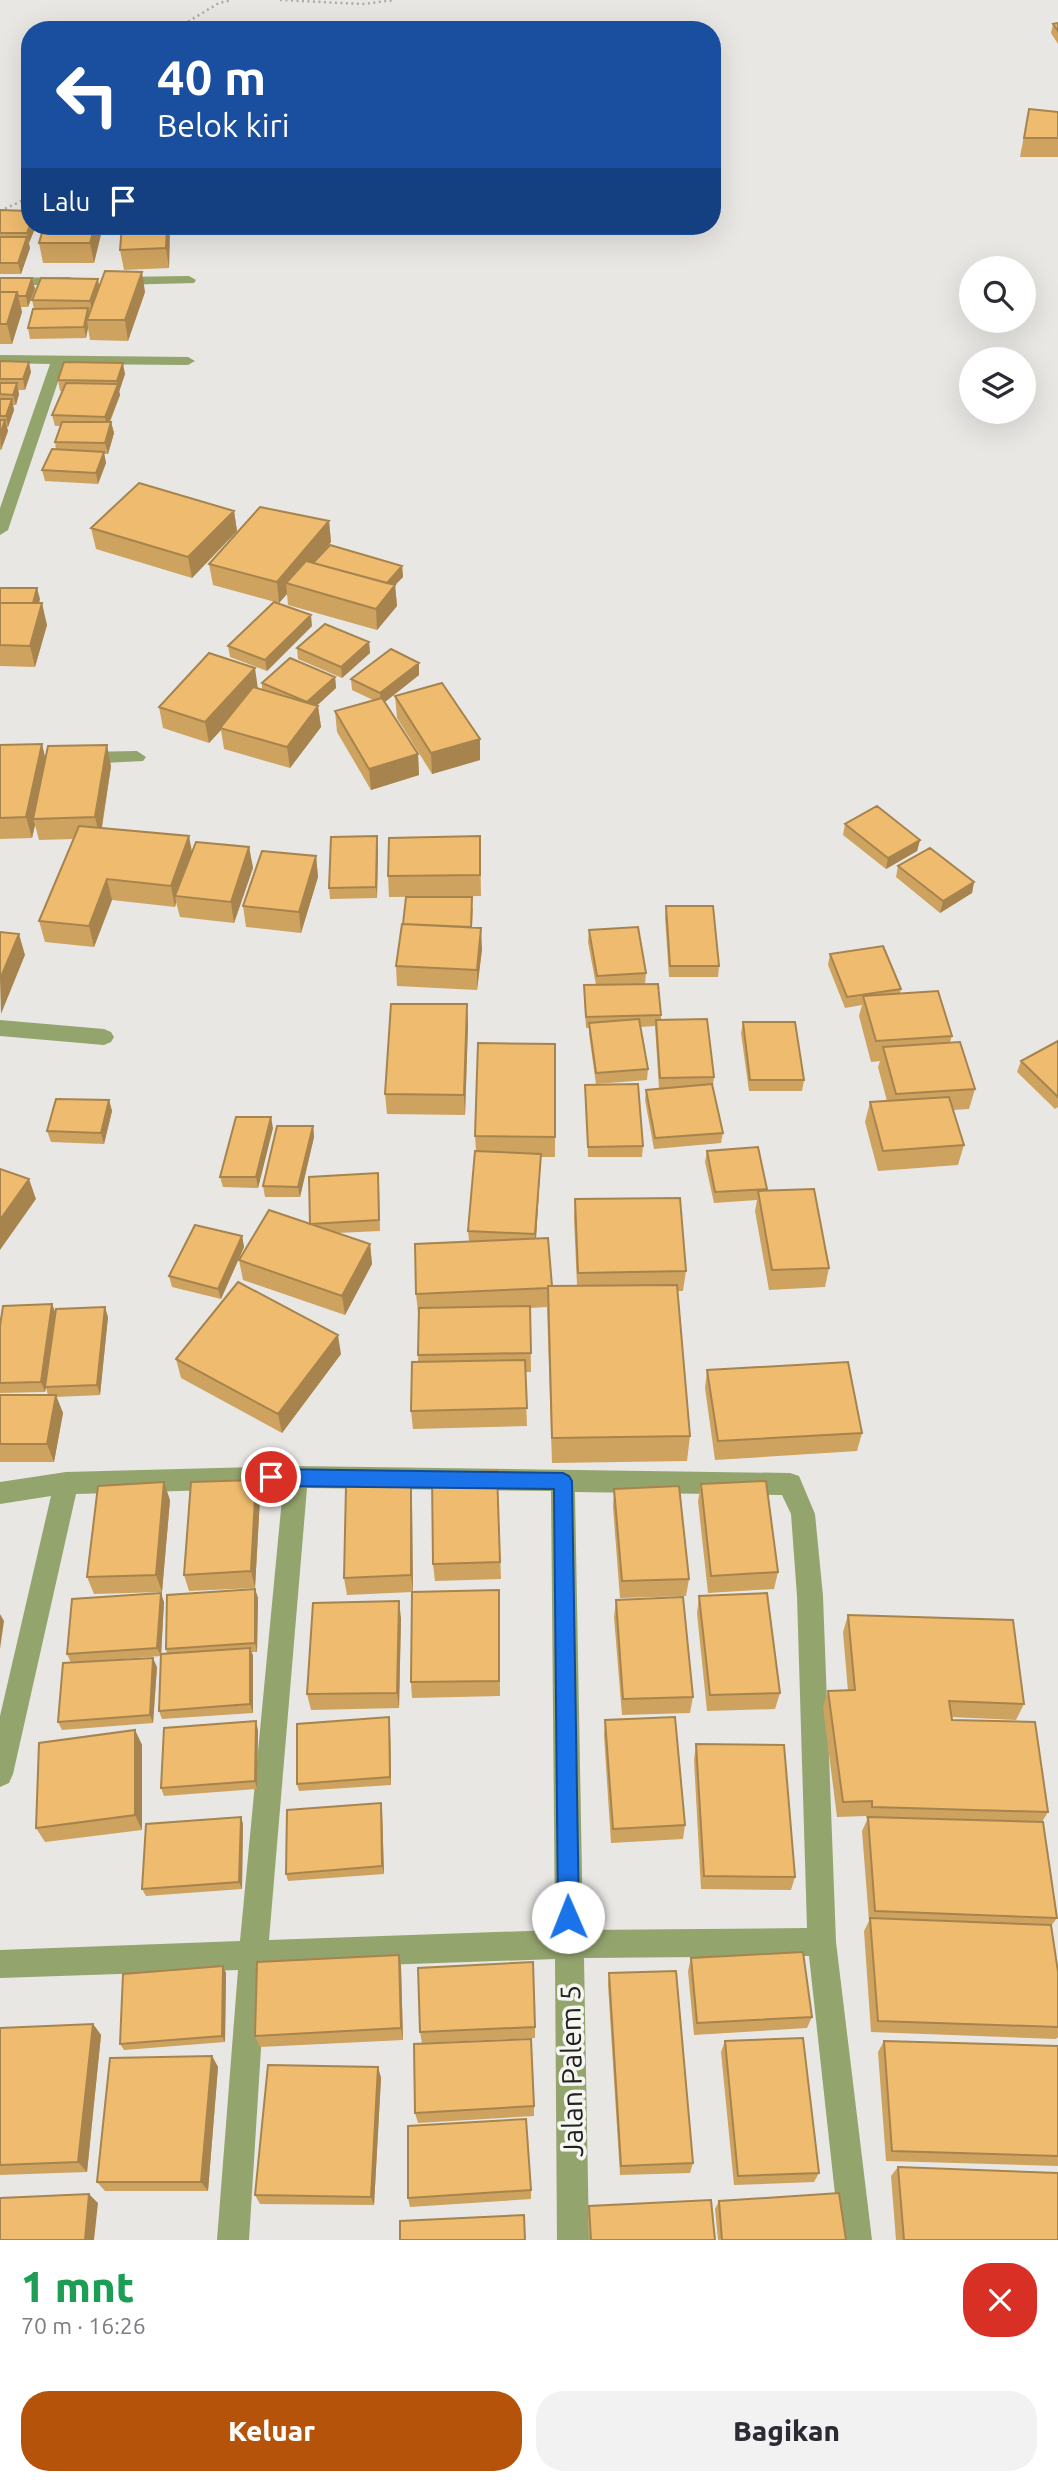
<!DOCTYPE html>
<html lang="id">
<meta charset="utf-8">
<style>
:root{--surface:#fff;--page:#f2f2f3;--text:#2b2b33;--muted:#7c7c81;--accent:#b45309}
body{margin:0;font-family:Ubuntu,sans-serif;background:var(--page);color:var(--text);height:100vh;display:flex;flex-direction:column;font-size:26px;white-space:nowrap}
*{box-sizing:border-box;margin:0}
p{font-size:23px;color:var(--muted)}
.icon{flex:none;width:38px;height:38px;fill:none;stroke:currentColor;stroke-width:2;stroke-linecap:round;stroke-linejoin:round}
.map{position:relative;height:2240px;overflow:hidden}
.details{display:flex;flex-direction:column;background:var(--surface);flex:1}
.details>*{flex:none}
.top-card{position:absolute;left:21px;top:21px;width:700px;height:214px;border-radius:28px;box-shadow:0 7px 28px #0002;background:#1a4fa0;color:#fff;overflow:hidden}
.buttons{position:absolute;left:959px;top:256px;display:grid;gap:14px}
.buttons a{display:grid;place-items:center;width:77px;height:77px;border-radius:50%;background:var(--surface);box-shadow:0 7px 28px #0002;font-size:35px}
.pin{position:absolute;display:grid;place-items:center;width:60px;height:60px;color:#fff;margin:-30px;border:4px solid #fff;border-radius:50%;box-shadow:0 2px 7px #0007}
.me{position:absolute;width:77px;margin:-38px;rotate:359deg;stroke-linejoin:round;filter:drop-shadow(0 0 5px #0008)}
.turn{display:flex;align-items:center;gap:24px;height:147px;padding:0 21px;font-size:32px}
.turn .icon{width:91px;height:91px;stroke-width:2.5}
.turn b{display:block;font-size:49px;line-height:60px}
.then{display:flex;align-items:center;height:66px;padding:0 21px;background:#0003;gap:14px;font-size:26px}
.round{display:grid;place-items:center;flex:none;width:74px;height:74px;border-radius:28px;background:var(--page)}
.summary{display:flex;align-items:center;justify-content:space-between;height:119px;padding:0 21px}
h1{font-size:42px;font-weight:800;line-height:52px;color:#1e9e55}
.primary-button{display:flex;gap:14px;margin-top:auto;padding:14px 21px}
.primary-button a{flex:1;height:80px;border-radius:28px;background:var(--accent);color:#fff;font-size:28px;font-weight:800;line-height:80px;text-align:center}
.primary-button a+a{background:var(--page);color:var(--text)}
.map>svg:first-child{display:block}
</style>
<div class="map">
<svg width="1058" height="2240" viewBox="0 0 1058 2240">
<rect width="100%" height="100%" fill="#e8e7e4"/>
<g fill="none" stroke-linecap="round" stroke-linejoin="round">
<path stroke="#acaba8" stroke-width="2.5" stroke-dasharray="2 3.5" stroke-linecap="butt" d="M280 0 363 4 395 0
M174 30 219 3 232 0
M0 211 30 197"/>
<path fill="#93a46d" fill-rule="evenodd" d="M189 276 196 280 194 283 118 285 111 281 118 277Z
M68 277 73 278V284L0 286V278Z
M0 355 188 357 195 361 188 365 64 364 8 530 0 535V508L50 364 0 363Z
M137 751 146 757 143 761 83 764 74 758 83 752Z
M0 1020 104 1029 111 1032 114 1037 111 1042 104 1045 0 1036Z
M296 1466 790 1473 799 1476 815 1514 823 1596 836 1942 872 2240H840L809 1956 584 1958 589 2240H557L555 1959 266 1969 249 2240H217L238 1970 0 1978V1950L240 1941 283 1488 76 1494 13 1774 9 1783 0 1787V1716L51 1496 0 1504V1482L66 1472ZM307 1488 551 1491 555 1930 269 1940ZM575 1492 782 1495 791 1514 797 1596 807 1928 583 1930Z"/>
</g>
<path fill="#cea25f" d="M1058 23V44L1051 33 1053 24Z
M1029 109 1058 112V157H1020Z
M0 210 30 226H36L29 243 30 248 21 274H0Z
M44 226H103L94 263H43L39 243Z
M122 226H170L169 268 124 270 120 250Z
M0 278H32L35 289 28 307H21L22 312 12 344H0Z
M99 286 145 292 128 341 90 340 88 328 86 338 30 339 28 328 34 309 32 300Z
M0 361 31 372 25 390H18L19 394 16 405H13L14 410 8 427H7L8 431 1 450H0Z
M125 374 119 392 120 395 110 422H111L114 433 108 454H104L106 463 98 484 45 481 42 470 56 450 55 442 60 426H55L52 415 62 391H60L58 380Z
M234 511 237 531 192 578 96 549 91 528Z
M329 521 331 542 321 554 402 566 403 577 395 585 397 606 377 630 288 605 287 594 279 603 213 585 209 564Z
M0 588 40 599 39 603 47 625 35 667 0 666Z
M312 626 267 671 230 657 228 646Z
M369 642 370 653 342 678 298 659 297 648Z
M419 675 385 702 418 754 419 775 371 790 337 732 335 711 373 700 352 690 351 679Z
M335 677 336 688 317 705 318 706 321 727 290 768 224 749 221 730 209 743 163 728 159 707 258 689 262 690V683Z
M395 696 480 760 432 774 397 718Z
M42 744 45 759 111 766 102 828 192 852 249 847 253 868 234 923 180 917 176 902 175 907 112 900 94 947 45 942 39 921 74 839 39 840 35 825 32 838 0 839V745Z
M845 824 920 840 917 851 886 869 843 835Z
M480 836 481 896 389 897 388 876Z
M378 847 377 898 330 899 329 888Z
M316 856 318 877 301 933 246 927 243 906Z
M898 866 974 882 972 893 940 913 896 877Z
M666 906 719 966 718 977H669L665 917Z
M473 908 472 927 482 949 477 990 397 986 396 966Z
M589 930 646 973 645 984 661 1015V1020L714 1077 713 1086 723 1133 721 1143 654 1149 645 1100 646 1090 659 1089 655 1026 640 1027 648 1069 647 1080 596 1084 589 1034V1028H586L584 996V985H596L588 942Z
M830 954 901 989 900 993 952 1036 950 1042 975 1089 969 1109 953 1110 964 1145 958 1165 878 1171 865 1122 870 1102 887 1101 878 1067 880 1061 871 1062 859 1016 862 1005 845 1008 828 965Z
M467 1004 468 1025 465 1115 387 1114 385 1094Z
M743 1022 804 1080 802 1091H749L741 1033Z
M1058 1041V1107L1055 1109 1017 1072 1021 1061Z
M555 1044V1157H541L536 1239 552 1286H577L574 1218 575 1199 686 1271 683 1291H678L690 1436 687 1461 552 1463 547 1307 530 1308 531 1372H525L527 1426 413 1429 411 1411 418 1362 419 1313H418L416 1294 469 1241 468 1231 476 1151 475 1136Z
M585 1085 643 1146 642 1157H588Z
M109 1100 112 1111 104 1144 51 1142 47 1131Z
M313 1126 314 1137 300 1197H265L263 1186Z
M273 1128 258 1188 223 1187 220 1177Z
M707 1151 767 1189V1191L829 1268 825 1287 769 1290 755 1211 757 1200 714 1203 705 1162Z
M379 1184 380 1231 337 1233 370 1244 372 1264 345 1315 243 1280 239 1260 310 1224Z
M242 1236 244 1247 221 1299 172 1287 169 1276Z
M52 1304 55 1313 108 1317 100 1395 56 1397 63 1413 54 1462H0V1395H48L46 1388 45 1392 0 1393V1326Z
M341 1354 282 1433 181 1378 176 1359Z
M707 1370 862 1433 857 1451 715 1460 705 1388Z
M497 1471 501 1579 435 1581 433 1564Z
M411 1484 412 1502 413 1592 499 1590 500 1696 412 1698 411 1682 412 1592 347 1595 344 1578Z
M701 1484 778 1572 774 1589 708 1593 698 1501Z
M614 1489 689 1579 686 1596 620 1598 613 1507Z
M260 1498 255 1588 189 1591 184 1575Z
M170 1500 162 1592 94 1594 87 1577Z
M255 1589 258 1598 257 1652H252L253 1656V1713L162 1719 159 1711 167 1654 166 1649Z
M699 1596 780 1693 775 1709 707 1711 697 1613Z
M616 1600 693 1697 690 1713 622 1715 614 1617Z
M164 1602 161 1656 71 1663 67 1654Z
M848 1615 1024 1704 1016 1720 951 1717 952 1720 1048 1812 1042 1822 1057 1918 1051 1926 1058 2027V2037L1056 2039 871 2032 864 1931 869 1921 862 1831 867 1820 866 1816 837 1817 823 1707 828 1691H848L843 1632Z
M401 1618 399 1708 311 1710 307 1694Z
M157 1667 153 1723 62 1730 58 1722Z
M389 1717 390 1725 391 1785 299 1791 297 1784Z
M605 1720 685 1825 683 1839 611 1843 604 1735Z
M135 1730 142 1745V1830L45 1842 36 1828Z
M258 1730 257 1789 164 1796 161 1788Z
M696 1744 795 1877 791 1890 701 1889 694 1760Z
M381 1803 382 1811 384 1874 288 1881 286 1874Z
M241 1817 243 1824 242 1889 146 1896 142 1889Z
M399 1955 401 1967 403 2040 260 2047 255 2036Z
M691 1958 812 2017 807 2028 694 2035 688 1971Z
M223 1966 226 1973 225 2042 124 2050 120 2044Z
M609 1973 693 2163 690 2173 620 2175 608 1985Z
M93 2024 101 2035 87 2172 0 2175V2028Z
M535 2027V2038L422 2043 420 2032Z
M725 2041 819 2173 814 2182 734 2185 721 2052Z
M884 2041 1058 2046V2166L886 2161 878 2052Z
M212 2056 218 2067 208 2191H105L97 2182Z
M378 2067 381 2078 374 2205 260 2204 255 2195Z
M534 2106V2116L418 2123 415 2113Z
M898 2167 1058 2240H896L891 2176Z
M531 2190V2199L410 2207 408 2198Z
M719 2201 846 2240H718L715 2209Z
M589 2206 715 2240H589L588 2214Z"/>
<path fill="#a7844e" d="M30 226H36L29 243 27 233Z
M95 226H103L94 263 90 243Z
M167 226H170L169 268 166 248Z
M27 237 30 248 21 274 18 263Z
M142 272 145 292 128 341 125 320Z
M32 278 35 289 28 307 26 296Z
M98 279 100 290 92 311 90 301Z
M17 292 22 312 12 344 7 324Z
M88 308 90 320H87L88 328 86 338 84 327Z
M29 362 31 372 25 390 23 379Z
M123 363 125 374 119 392 117 381Z
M17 383 19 394 16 405 13 395Z
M118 384 120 395 107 428 105 417Z
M12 399 14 410 8 427 6 416Z
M5 420 8 431 1 450 0 435Z
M111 422 114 433 108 454 105 443Z
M104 452 106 463 98 484 96 473Z
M234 511 237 531 192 578 188 557Z
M329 521 331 542 294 586 286 583 287 594 279 603 277 582Z
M402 566 403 577 395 585 397 606 377 630 376 609 384 586Z
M37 588 40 599 34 620 32 609Z
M42 603 47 625 35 667 30 646Z
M311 615 312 626 267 671 265 660Z
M369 642 370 653 342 678 341 667Z
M419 663V675L381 705 380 693Z
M255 668 258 689 220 728 221 730 209 743 205 722Z
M335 677 336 688 308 714 307 702Z
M318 706 321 727 290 768 287 747Z
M480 739V760L432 774 431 753Z
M42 744 47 765 33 819 35 825 32 838 26 817Z
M107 745 111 766 100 838 95 817Z
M418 754 419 775 371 790 369 769Z
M189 836 193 857 175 896 176 902 175 907 171 886Z
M377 836 378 847 377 898 376 887Z
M920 840 917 851 886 869 888 858Z
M249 847 253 868 234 923 231 902Z
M316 856 318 877 301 933 299 912Z
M107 879 112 900 94 947 89 926Z
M974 882 972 893 940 913 943 901Z
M481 928 482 949 477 990V970Z
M19 934 25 955 1 1014 0 979Z
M467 1004 468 1025 465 1115 464 1095Z
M109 1100 112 1111 104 1144 101 1133Z
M271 1117 273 1128 258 1188 256 1177Z
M313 1126 314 1137 300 1197 298 1187Z
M541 1154 540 1174 535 1254V1234Z
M29 1179 36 1199 0 1250V1220Z
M242 1236 244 1247 221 1299 218 1289Z
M370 1244 372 1264 345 1315 342 1296Z
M52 1304 56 1314 45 1392 41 1382Z
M105 1307 108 1317 100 1395 97 1385Z
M338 1335 341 1354 282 1433 278 1414Z
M56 1395 63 1413 54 1462 47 1444Z
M256 1480 260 1498 255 1588 251 1571Z
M164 1482 170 1500 162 1592 156 1575Z
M411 1484 412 1502 413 1592 411 1575Z
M255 1589 258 1598 257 1652 255 1643Z
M161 1593 164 1602 161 1656 157 1648Z
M399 1601 401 1618 399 1708 397 1693Z
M0 1614 4 1621 0 1649Z
M250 1648 253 1656V1713L250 1704Z
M153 1658 157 1667 153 1723 150 1715Z
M389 1717 390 1725 391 1785 390 1777Z
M256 1721 258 1730 257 1789 255 1781Z
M135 1730 142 1745V1830L135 1815Z
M381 1803 382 1811 384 1874 382 1866Z
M241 1817 243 1824 242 1889 239 1882Z
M399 1955 401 1967 403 2040 401 2028Z
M223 1966 226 1973 225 2042 222 2036Z
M93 2024 101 2035 87 2172 78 2162Z
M212 2056 218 2067 208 2191 201 2182Z
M378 2067 381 2078 374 2205 371 2197Z
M89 2194 98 2203 94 2240H85Z"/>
<path fill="#efbc6f" stroke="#a7844e" stroke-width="2" d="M1058 23V31L1053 24Z
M1029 109 1058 112V138H1024Z
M0 210 30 211V225L27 233H0Z
M44 226H95L90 243H39Z
M122 226H167L166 248 120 250Z
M0 237H27L18 263H0Z
M105 271 142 272 125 320H87Z
M0 278H32L26 296H18L17 292H0Z
M41 278 98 279 90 301 32 300Z
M0 292H17L7 324H0Z
M88 308 84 327 28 328 33 309Z
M0 361 29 362 23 379H0Z
M64 362 123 363 117 381 58 380Z
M0 383H17L13 395 0 394Z
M66 383 118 384 105 417 52 415Z
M0 399H12L6 416H0Z
M0 420H5L0 435Z
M62 422H111L105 443 55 442Z
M52 449 104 452 96 473 42 470Z
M139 483 234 511 188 557 91 528Z
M260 507 329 521 277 582 209 564Z
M330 545 402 566 387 583 313 563Z
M306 561 395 585 376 609 286 583Z
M0 588H37L33 603H0Z
M274 602 311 615 265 660 228 646Z
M0 603H42L30 646 0 645Z
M325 624 369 642 341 667 297 648Z
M391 649 419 663 380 693 351 679Z
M209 653 255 668 205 722 159 707Z
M290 658 335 677 307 702 262 683Z
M442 683 480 739 431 753 395 696Z
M253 687 318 706 287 747 220 728Z
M382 698 418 754 369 769 335 711Z
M42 744 26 817 0 818V745Z
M107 745 95 817 33 819 48 746Z
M877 806 920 840 888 858 845 824Z
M79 826 189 836 171 886 107 879 89 926 39 921Z
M377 836 376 887 329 888 331 837Z
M480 836V875L388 876 389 838Z
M196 842 249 847 231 902 175 896Z
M930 848 974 882 943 901 898 866Z
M262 851 316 856 299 912 243 906Z
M406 897H472L471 927 403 924Z
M666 906H713L719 966H670Z
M402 924 481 928 477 970 396 966Z
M638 927 646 973 597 976 589 930Z
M0 932 19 934 0 979Z
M883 946 901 989 847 997 830 954Z
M658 984 661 1015 586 1017 584 985Z
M938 991 952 1036 876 1041 863 996Z
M391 1004H467L464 1095 385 1094Z
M639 1019 648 1069 596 1073 589 1023Z
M707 1019 714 1077 660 1078 656 1020Z
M743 1022H795L804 1080H750Z
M1058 1041V1097L1021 1061Z
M960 1042 975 1089 896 1094 883 1047Z
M478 1043 555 1044V1137L475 1136Z
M638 1084 643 1146 588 1147 585 1085Z
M712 1084 723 1133 655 1138 646 1090Z
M949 1097 964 1145 883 1151 870 1102Z
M56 1099 109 1100 101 1133 47 1131Z
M236 1117H271L256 1177H220Z
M277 1126H313L298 1187 263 1186Z
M758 1147 767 1189 715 1192 707 1151Z
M475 1151 541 1154 535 1234 468 1231Z
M0 1169 29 1179 0 1220Z
M378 1173 379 1220 310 1224 309 1177Z
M814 1189 829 1268 772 1270 758 1191Z
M680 1198 686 1271 578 1273 575 1199Z
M269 1210 370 1244 342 1296 239 1260Z
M195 1225 242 1236 218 1289 169 1276Z
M548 1238 552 1286H548V1288L416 1294 415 1244Z
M238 1282 338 1335 278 1414 176 1359Z
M677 1285 690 1436 552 1438 548 1286Z
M52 1304 41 1382 0 1383V1326L3 1306Z
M530 1306 531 1353 418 1355 419 1308Z
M105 1307 97 1385 45 1387 56 1309Z
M525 1360 527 1408 411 1411 412 1362Z
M848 1362 862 1433 718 1441 707 1370Z
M0 1395H56L47 1444H0Z
M497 1471 500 1562 433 1564 432 1474Z
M256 1480 251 1571 184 1575 191 1482Z
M766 1481 778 1572 711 1576 701 1484Z
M164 1482 156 1575 87 1577 98 1486Z
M411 1484V1575L344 1578 346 1486Z
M679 1486 689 1579 622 1581 614 1489Z
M255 1589V1643L166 1649 167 1595Z
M499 1590V1681L411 1682 412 1592Z
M161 1593 157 1648 67 1654 72 1599Z
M767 1593 780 1693 710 1695 699 1596Z
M683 1597 693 1697 623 1699 616 1600Z
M399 1601 397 1693 307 1694 313 1603Z
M848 1615 1013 1620 1024 1704 949 1701 952 1720 1035 1722 1048 1812 872 1807V1801L843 1802 828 1691 855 1690Z
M250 1648V1704L159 1711 161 1654Z
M153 1658 150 1715 58 1722 63 1663Z
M389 1717 390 1777 297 1784V1724Z
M675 1717 685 1825 613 1829 605 1720Z
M256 1721 255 1781 161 1788 164 1728Z
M135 1730V1815L36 1828 39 1743Z
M696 1744 784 1745 795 1877 704 1876Z
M381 1803 382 1866 286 1874 287 1810Z
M241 1817 239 1882 142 1889 146 1824Z
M868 1817 1043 1822 1057 1918 875 1911Z
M870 1918 1051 1925 1058 1972V2027L878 2021Z
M803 1952 812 2017 697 2023 691 1958Z
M399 1955 401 2028 255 2036 257 1962Z
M533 1962 535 2027 420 2032 418 1968Z
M223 1966 222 2036 120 2044 123 1974Z
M676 1971 693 2163 621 2166 609 1973Z
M93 2024 78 2162 0 2165V2028Z
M803 2038 819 2173 738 2176 725 2041Z
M531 2039 534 2106 415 2113 414 2044Z
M884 2041 1058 2046V2156L892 2151Z
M212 2056 201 2182H97L110 2058Z
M268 2065 378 2067 371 2197 255 2195Z
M526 2119 531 2190 408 2198V2126Z
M898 2167 1058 2173V2240H904Z
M839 2193 846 2240H722L719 2201Z
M89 2194 85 2240H0V2198Z
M711 2200 715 2240H591L589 2206Z
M524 2215 525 2240H400V2221Z"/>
<path fill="#1a73e8" stroke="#114b97" stroke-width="2" d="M271 1469 563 1473 569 1476 572 1481 579 1917 576 1924 568 1927 561 1924 558 1917 554 1489 271 1486 264 1483 261 1477 264 1472Z"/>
<g text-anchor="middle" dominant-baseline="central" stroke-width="7" stroke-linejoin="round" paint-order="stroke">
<g font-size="28" fill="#21201f" stroke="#f5f5f2">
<text transform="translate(571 2071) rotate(-91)">Jalan Palem 5</text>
</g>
</g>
</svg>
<div class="buttons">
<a><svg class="icon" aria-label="search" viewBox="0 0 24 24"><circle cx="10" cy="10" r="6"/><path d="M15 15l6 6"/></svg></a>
<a><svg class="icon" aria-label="layers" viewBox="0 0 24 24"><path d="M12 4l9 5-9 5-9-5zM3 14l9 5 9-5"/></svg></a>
</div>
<div class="pin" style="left:271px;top:1477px;background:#d93025"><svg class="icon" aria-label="arrive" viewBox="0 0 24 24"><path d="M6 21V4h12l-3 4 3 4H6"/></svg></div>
<svg class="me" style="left:568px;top:1917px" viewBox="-20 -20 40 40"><circle r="19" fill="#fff"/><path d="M0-13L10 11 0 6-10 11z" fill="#1a73e8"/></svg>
<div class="top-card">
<div class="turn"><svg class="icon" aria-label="left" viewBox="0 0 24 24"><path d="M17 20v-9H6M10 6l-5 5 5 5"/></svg><div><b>40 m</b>Belok kiri</div></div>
<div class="then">Lalu<svg class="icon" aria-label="arrive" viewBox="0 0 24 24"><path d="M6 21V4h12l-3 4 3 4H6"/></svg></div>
</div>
</div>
<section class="details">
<div class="summary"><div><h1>1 mnt</h1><p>70 m · 16:26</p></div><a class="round" style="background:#d93025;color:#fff"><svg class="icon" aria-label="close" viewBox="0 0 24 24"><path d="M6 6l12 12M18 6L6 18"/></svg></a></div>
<div class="primary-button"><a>Keluar</a><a>Bagikan</a></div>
</section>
